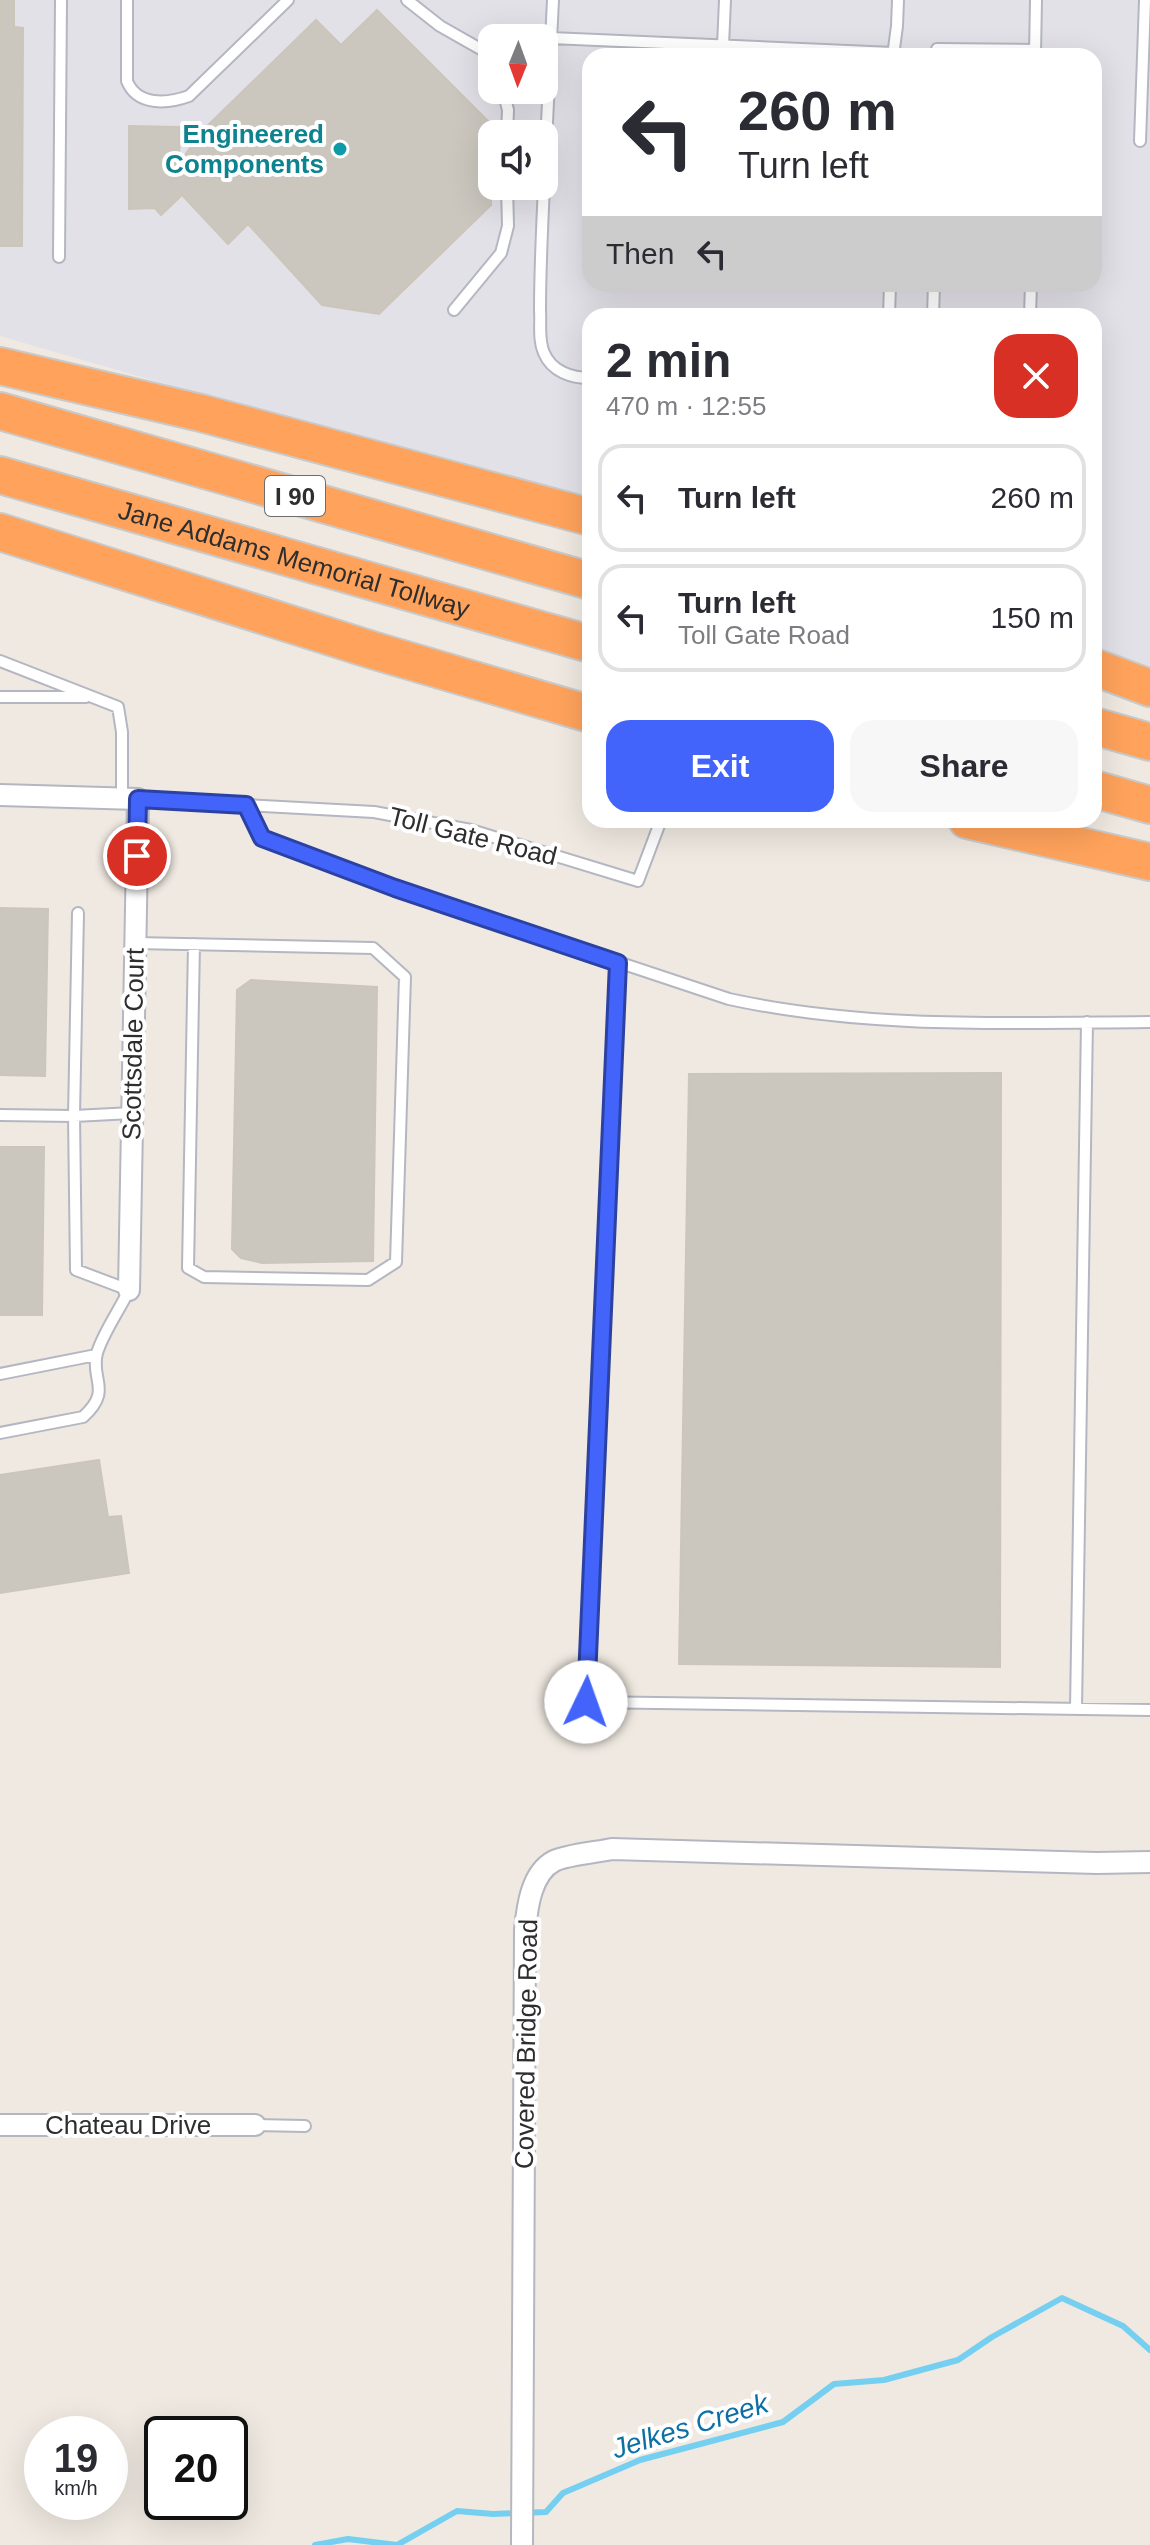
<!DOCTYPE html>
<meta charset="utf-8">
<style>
:root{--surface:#fff;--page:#f7f7f7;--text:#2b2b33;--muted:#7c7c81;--line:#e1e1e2;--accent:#4264fb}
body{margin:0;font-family:Helvetica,sans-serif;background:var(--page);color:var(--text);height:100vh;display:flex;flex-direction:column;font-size:30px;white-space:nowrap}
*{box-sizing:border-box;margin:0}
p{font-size:26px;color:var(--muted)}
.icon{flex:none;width:44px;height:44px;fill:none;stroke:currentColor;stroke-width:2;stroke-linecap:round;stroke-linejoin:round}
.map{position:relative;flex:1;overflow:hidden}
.panel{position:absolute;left:582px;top:308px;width:520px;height:520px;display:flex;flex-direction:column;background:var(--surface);border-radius:24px;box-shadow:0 8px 32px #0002}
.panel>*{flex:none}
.top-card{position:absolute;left:582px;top:48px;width:520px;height:244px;border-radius:24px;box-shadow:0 8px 32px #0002;background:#fff;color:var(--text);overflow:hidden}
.needle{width:52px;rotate:181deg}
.fabs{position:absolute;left:478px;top:24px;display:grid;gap:16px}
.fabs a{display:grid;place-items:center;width:80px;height:80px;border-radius:16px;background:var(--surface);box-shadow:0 8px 32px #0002;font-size:40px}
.speed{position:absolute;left:24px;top:2416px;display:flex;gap:16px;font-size:40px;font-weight:700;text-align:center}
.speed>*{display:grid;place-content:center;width:104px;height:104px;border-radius:50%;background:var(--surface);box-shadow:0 8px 32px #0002;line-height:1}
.speed small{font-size:20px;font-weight:400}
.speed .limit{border:4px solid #111;border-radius:12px;background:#fff;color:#111}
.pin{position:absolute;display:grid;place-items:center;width:68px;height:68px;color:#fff;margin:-34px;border:4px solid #fff;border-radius:50%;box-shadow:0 2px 8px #0007}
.me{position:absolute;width:88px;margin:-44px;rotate:3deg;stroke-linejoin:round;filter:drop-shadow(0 0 6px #0008)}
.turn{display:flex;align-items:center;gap:28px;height:168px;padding:0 24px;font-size:36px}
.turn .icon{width:104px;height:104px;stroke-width:2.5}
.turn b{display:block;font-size:56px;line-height:68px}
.then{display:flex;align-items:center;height:76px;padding:0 24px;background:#0003;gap:16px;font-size:30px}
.round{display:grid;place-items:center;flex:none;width:84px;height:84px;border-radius:24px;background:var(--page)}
.overview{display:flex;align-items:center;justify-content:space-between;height:136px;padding:0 24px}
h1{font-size:48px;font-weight:700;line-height:60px}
.action{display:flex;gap:16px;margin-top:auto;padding:16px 24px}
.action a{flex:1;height:92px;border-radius:24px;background:var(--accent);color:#fff;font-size:32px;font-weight:700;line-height:92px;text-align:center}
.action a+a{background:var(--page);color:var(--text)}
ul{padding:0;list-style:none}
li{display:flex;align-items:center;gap:24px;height:108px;margin:0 16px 12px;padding:0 8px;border:4px solid var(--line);border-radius:24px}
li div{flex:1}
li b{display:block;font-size:30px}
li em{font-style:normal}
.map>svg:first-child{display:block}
</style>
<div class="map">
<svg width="1150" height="2545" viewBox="0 0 1150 2545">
<rect width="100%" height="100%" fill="#efe9e1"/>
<path fill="#e3e1e8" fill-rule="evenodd" d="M0 0H1150V670L1094 654V316H590V507L0 336ZM492 38H544V90H492ZM590 56H1094V284H590ZM492 134H544V186H492Z"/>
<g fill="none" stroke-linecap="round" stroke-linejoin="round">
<path stroke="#75cff0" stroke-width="6" d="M315 2545 348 2539 397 2545 457 2511 493 2514 546 2512 563 2493 640 2460 783 2422 834 2384 884 2380 958 2360 992 2337 1062 2298 1123 2326 1150 2350"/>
</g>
<path fill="#cbc7bf" stroke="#cbc5ba" stroke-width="2" d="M0 0H14V27L23 28 22 246H0Z
M377 10 491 124V205L379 314 322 305 248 224 228 244 182 195 161 215 155 208 129 209V126L180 127 179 164 200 133 316 20 341 45Z
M0 908 48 909 45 1076 0 1075Z
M251 980 377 987 373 1261 262 1263 241 1258 232 1249 237 990Z
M1001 1073 1000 1667 679 1664 689 1074Z
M0 1147H44L42 1315H0Z
M99 1460 108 1517 121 1516 129 1573 0 1593V1475Z"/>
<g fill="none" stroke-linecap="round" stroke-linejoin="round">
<g stroke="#b4b7c1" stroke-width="14">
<path id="service" d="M127 0V81C137 106 167 104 189 96L288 0
M407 0 440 26 484 51 492 60
M551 38 893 53
M723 46 725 0
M1035 54 1036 0
M893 56 897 26 898 0
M937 56V49L1035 50
M503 90 508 110 507 134
M1140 141 1145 0
M544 183 553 0
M544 186C542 228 540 269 540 310 541 324 538 340 544 353 552 372 572 378 590 378
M59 257 61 0
M454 310 501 253 508 226 507 186
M889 316 890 284
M933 316 934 284
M1030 316 1031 284
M0 661 118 707 122 732V799
M0 697H86
M138 799 374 812 471 830 638 881 661 820
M246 805 262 838 395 888 729 999C866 1029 1010 1023 1150 1022
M78 913 74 1116 132 1113
M135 943 373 948 405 977 396 1262 368 1280 204 1277 188 1268 194 944
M618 963 586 1702 1150 1710
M0 1115 74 1116 76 1270 129 1290C120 1309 103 1333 97 1353 90 1380 113 1390 83 1417L0 1433
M0 1374 96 1355
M1076 1709 1087 1022
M255 2125 305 2126"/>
</g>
<g stroke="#b4b7c1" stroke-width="24">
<path id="minor" d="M0 795 138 799 129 1290
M0 2125H255
M522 2545 525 1930C527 1908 531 1873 554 1861 566 1855 598 1852 612 1849L1097 1863 1150 1862"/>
</g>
<g stroke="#c9c9c9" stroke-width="40">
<g id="motorway">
<path d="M0 366 201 413 590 517"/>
<path d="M0 411 590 581"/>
<path id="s1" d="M0 475 590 644"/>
<path d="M0 532 372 650 590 714"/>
<path d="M1094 667 1150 688"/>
<path d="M1094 726 1150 742"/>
<path d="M1094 789 1150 805"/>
<path d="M967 820 1150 862"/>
</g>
</g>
<use href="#service" stroke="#fff" stroke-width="10"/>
<use href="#minor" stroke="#fff" stroke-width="20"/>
<use href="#motorway" stroke="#ffa35c" stroke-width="36"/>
</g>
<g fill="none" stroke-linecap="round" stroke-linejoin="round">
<g stroke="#2b41a3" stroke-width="20">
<path id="route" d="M137 856 138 799 246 805 262 838 395 888 618 963 586 1702"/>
</g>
<use href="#route" stroke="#4264fb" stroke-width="14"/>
</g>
<circle fill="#0f9aa8" stroke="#fff" stroke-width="3" cx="340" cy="149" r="8"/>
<g text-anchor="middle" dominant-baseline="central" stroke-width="8" stroke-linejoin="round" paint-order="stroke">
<rect fill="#fff" stroke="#6d6d6d" stroke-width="2" x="265" y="476" width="60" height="40" rx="6"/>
<g font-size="24" font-weight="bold" fill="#2e2e2e">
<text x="295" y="496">I 90</text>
</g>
<g font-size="26" font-weight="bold" fill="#0d838f" stroke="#fff" text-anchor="end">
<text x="324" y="134">Engineered<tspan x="324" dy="30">Components</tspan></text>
</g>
<g font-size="26" fill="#2e2e2e" stroke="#fff">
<text stroke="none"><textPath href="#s1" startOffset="306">Jane Addams Memorial Tollway</textPath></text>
<text transform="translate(473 836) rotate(14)">Toll Gate Road</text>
<text transform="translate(133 1044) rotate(-89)">Scottsdale Court</text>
<text transform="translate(526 2044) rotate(-89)">Covered Bridge Road</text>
<text x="128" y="2125">Chateau Drive</text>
</g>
<g font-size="28" font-style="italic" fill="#0d6fa3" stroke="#fff">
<text transform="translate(690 2426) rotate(-17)">Jelkes Creek</text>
</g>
</g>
</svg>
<div class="fabs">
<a><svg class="needle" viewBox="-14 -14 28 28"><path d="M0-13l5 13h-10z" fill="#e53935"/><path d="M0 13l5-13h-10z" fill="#7c7c81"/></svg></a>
<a><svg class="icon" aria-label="sound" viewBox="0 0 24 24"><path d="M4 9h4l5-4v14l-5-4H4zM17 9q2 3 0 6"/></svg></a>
</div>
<div class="speed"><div>19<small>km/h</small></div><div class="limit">20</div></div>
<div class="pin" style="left:137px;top:856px;background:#d93025"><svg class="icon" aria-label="arrive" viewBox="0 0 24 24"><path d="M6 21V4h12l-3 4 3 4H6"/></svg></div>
<svg class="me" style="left:586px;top:1702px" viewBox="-20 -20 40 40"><circle r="19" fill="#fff"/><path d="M0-13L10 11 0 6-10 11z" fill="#4264fb"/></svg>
<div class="top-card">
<div class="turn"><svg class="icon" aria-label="left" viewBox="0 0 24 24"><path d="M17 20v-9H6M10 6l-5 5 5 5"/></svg><div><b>260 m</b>Turn left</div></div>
<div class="then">Then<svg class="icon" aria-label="left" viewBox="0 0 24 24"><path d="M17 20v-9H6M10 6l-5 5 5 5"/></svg></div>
</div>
<section class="panel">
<div class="overview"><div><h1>2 min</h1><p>470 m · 12:55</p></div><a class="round" style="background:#d93025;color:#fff"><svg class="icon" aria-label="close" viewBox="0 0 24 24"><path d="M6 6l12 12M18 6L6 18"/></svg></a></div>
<ul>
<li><svg class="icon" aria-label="left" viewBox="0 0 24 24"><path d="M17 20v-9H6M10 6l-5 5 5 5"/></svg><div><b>Turn left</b></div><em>260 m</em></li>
<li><svg class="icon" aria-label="left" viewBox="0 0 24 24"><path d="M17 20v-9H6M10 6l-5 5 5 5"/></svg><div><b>Turn left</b><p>Toll Gate Road</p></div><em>150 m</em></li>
</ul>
<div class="action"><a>Exit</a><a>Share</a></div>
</section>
</div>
